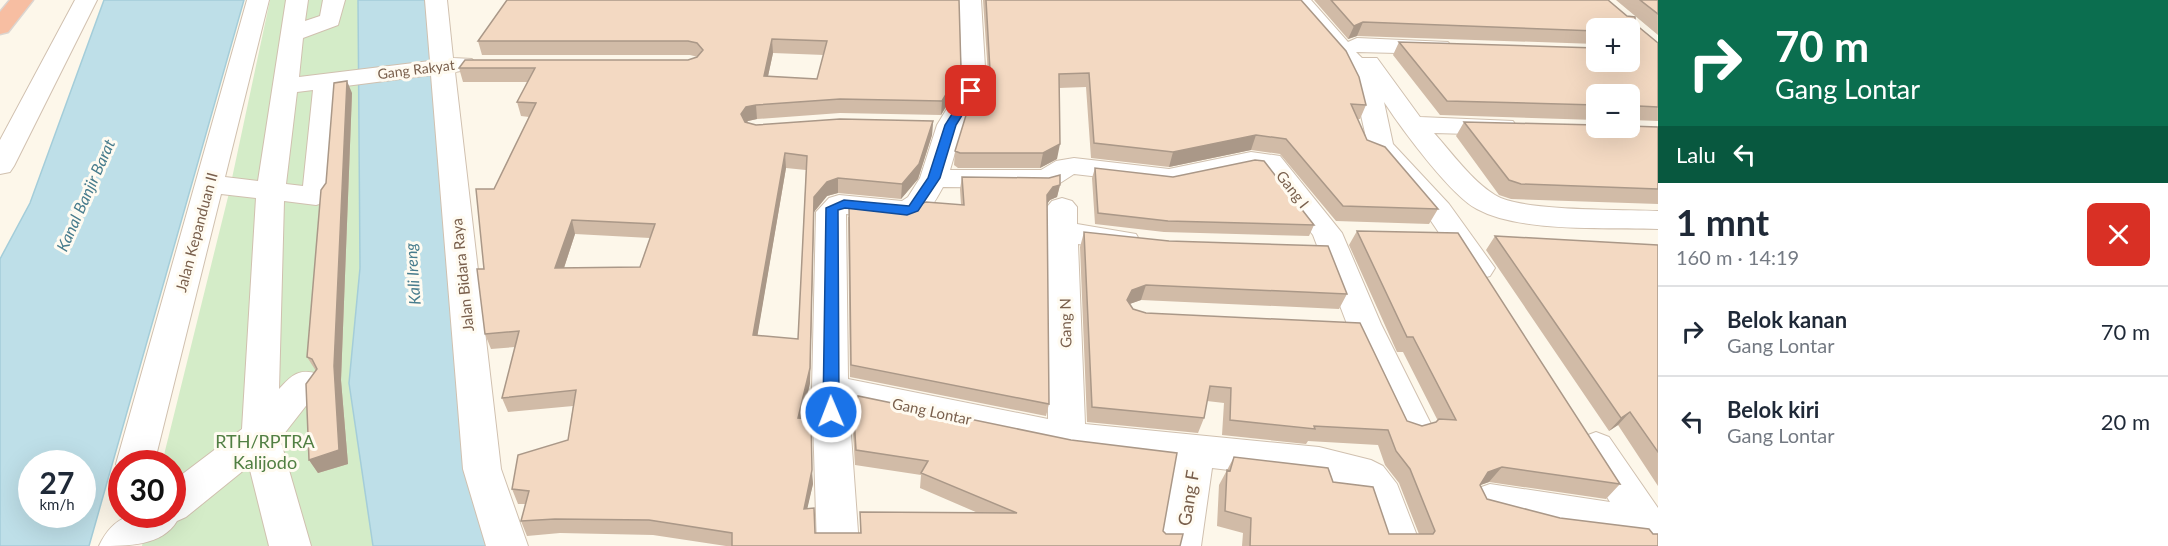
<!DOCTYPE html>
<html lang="id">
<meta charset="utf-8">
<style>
:root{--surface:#fff;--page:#f2f2f3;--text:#1f2937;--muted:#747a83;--line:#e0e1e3}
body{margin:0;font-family:Lato,sans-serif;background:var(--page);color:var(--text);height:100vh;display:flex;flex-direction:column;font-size:22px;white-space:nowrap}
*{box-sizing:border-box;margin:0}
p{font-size:20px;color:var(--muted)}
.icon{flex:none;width:33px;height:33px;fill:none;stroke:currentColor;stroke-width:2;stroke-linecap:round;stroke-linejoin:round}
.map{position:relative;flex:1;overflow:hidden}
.details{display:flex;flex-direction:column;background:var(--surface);width:510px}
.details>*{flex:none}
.guide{background:#0b6e4f;color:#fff;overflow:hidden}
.tools{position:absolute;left:1586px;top:18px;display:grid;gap:12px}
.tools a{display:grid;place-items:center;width:54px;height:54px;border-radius:9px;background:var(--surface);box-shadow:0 6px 24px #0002;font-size:30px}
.speed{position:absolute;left:18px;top:450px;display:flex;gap:12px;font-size:30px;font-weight:700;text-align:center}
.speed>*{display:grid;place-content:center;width:78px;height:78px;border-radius:50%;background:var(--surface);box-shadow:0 6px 24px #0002;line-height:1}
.speed small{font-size:15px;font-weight:400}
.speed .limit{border:9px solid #d22;background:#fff;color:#111}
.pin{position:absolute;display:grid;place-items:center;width:51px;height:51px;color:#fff;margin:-26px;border-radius:12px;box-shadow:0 3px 9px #0006}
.me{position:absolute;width:66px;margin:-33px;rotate:359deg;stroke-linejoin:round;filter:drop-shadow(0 0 4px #0008)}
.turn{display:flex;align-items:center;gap:21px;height:126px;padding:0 18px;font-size:27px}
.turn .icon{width:78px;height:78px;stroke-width:2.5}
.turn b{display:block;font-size:42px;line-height:51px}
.then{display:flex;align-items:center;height:57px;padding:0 18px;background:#0003;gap:12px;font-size:22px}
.round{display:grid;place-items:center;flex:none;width:63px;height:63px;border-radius:9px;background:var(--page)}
.summary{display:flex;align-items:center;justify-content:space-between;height:102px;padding:0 18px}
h1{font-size:36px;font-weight:700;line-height:45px}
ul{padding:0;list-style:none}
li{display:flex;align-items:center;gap:18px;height:90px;padding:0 18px;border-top:2px solid var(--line)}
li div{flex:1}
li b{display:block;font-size:22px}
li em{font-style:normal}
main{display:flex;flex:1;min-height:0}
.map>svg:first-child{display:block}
</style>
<main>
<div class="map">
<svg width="1658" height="546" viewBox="0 0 1658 546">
<rect width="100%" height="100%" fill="#fdf7ea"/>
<path fill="#d4ecc8" d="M270 0H358L360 268 349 383 373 546H142L149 515 172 514V464L162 463 228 197Z"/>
<path fill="#bedfe8" stroke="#a4cdd9" stroke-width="1.5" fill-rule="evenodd" d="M104 0H244L89 546H0V259L30 203ZM32 464H82V514H32Z
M358 0H425L436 106 497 546H373L349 383 360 268Z"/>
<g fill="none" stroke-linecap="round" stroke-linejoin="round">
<g stroke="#d0c0af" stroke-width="2">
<path id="minor" d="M75 0H97L14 166 10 172 0 174V140Z
M247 0H269L225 177 258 181 286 0H308L305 21 320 16 323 0H345L338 25 303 38 299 77 430 61 425 0H447L453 58 472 59 476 64 472 69 455 72 501 469 528 546H486L463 469 431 75 338 87 330 196 326 202 316 205 284 201 279 389C292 375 299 368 318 374L323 384 280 439 311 546H269L249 466 186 517 177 521C162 546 128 546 99 546 116 510 138 514 172 514V482L242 429 256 198 221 194 154 464H122V475L116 464ZM313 90 303 186 286 184 297 92Z
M959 0H981L986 84 963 125 950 170H1041L1056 161 1074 158 1169 169 1251 152 1280 156 1342 233 1381 324 1431 424 1425 435 1412 439 1399 435 1347 324 1313 235 1261 169 1251 168 1169 185 1074 174 1057 185 1047 188 943 187C939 194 934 204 928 210 908 228 871 216 846 214L848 379 1048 419 1047 207 1052 201 1062 198 1072 201 1077 207V224L1136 234 1140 241 1136 248 1125 251 1078 244 1085 424 1319 447 1371 460 1383 466 1397 484 1421 546H1379L1365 500 1347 484 1212 468 1201 546H1159L1174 464 1067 453 849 407 859 546H817L812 389 816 212 829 198 839 195 902 201 908 197 920 178 937 125 962 84Z
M1288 0H1311L1348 42 1357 38 1448 42 1452 47 1448 52 1440 54 1356 52 1362 58H1377L1420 117 1513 121 1517 127 1513 133 1504 135 1434 133C1453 154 1471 180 1495 195 1522 212 1622 209 1658 211V229C1607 227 1521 233 1477 209 1451 196 1401 128 1384 102L1393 144 1449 204 1495 268 1490 276 1479 279 1468 276 1429 218 1368 146 1352 76Z
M1596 432 1609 437 1658 508V546H1637L1634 541 1546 530 1476 513 1470 501 1476 489 1490 484 1610 502 1577 448 1583 437Z"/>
</g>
<g stroke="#dcd5d0" stroke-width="3">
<path id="highway" d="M10 0H33L8 32 0 34V12Z"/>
</g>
<use href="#minor" fill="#fff" fill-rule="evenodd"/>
<use href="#highway" fill="#f7bea2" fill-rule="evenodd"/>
</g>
<path fill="#d1bba7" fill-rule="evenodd" d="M959 0 960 83 941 115 840 113 757 119 748 121 746 122 756 125 933 121 932 135 918 179 901 199 838 193 827 196 814 212 810 383 802 418 813 484 807 508 815 533H860V512L978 513 920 488 921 475 855 465 853 433 854 418 1163 531 1180 546H726L653 535 560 533 527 536 521 521 526 504H518L512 489 568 440 573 406 508 412 502 398 515 347 491 349 485 334 484 269 494 189 529 117 521 116 517 102 528 82H463L459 68 688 60 698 57 690 55H482L478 41ZM773 53 824 55 817 79 768 76ZM786 168 806 170 798 339 757 336ZM575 234 650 238 640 267 564 268Z
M983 0H1301L1366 105 1360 119H1358L1367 140 1438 209 1429 224 1336 221 1280 154 1251 150 1169 167 1091 158 1086 87 1059 88 1057 159 1040 168H958L954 165 955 151 988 74Z
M1314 0H1608L1658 43V121L1631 120 1629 123V94H1596V120L1440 115 1393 55 1399 42 1596 62 1629 28H1596V44L1357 36 1348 39Z
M1616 0H1658V35Z
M352 93 341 380 348 464 318 473 309 460 316 371 307 357 326 183Z
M1464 122 1658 127V204L1511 199 1499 195 1456 136Z
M1095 168 1314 225 1309 236 1164 232 1095 224 1092 178Z
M962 177 1060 185 1057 197 1050 200 1047 203 1049 404 1046 416 850 377 848 217 901 210 961 205 960 189Z
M1357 231 1620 484 1606 499 1489 482 1480 485 1487 499 1560 518 1653 534 1658 546H1242L1243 533 1217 526 1219 485 1234 457 1333 482 1389 534H1419L1399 483 1385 465 1378 445 1308 441 1306 444 1222 435 1224 403 1207 401 1204 418 1198 433 1087 422 1080 247 1084 232 1347 294 1339 309 1141 300 1129 304 1133 309 1407 421 1422 426 1436 422 1438 421 1403 352H1397L1349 245Z
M1495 236 1658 245V486L1618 425 1609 431 1486 250Z"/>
<path fill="#aa9888" d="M1363 22 1357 36 1348 39 1354 26Z
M772 39 773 53 765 90 764 76Z
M961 70 960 83 941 115 942 101Z
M347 81 352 93 341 380 348 464 318 473 309 460Z
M756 105 757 119 748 121 742 128 741 114 746 107Z
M933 121 932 135 918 179 901 199 902 184Z
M1256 135 1251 150 1169 167 1173 152Z
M1060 144 1057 159 1040 168 1043 153Z
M785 153 786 168 755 350 753 335Z
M838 178V193L827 196 814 212 810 383 799 432 798 418 814 197 827 182Z
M1060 185 1057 197 1050 200 1045 207 1047 195 1053 187Z
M572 220 575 234 559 283 555 268Z
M1146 285 1141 300 1127 305V300L1132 290Z
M1630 412 1618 425 1609 431 1621 418Z
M1502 467 1489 482 1475 487 1488 472Z
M812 470 813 484 804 523V509Z"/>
<path fill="#f3d9c2" stroke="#aa9888" stroke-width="1.5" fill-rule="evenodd" d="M507 0H959L961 70 942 101 840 99 756 105 746 107 741 114 745 122 756 125 840 119 933 121 919 164 902 184 838 178 827 182 814 197 810 368 798 418 811 419 812 470 804 509 814 508 815 533H861L860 512 1017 513 921 473 928 461 856 450 854 418 858 396 1071 440 1177 453 1163 531 1166 534H1183L1180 546H732V533L649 520 555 519 521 521 529 491 512 489 518 455 568 440 576 390 502 398 519 331 485 334 477 269H484L476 189H494L536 103 517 102 535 68H459L465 60H688L697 57 703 50 697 43 688 41H478ZM772 39 827 41 817 79 764 76ZM785 153 807 156 798 339 753 335ZM572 220 655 224 640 267 555 268Z
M986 0H1301L1346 51 1359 77 1366 105 1351 104 1367 140 1385 147 1438 209 1343 206 1286 139 1256 135 1173 152 1094 143 1089 73 1059 74 1060 144 1043 153H960L955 151 967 112 990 70Z
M1331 0H1608L1627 16 1635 17V24L1658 43V107L1639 106 1637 112H1629V94H1596V105L1447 101 1399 42 1596 48V62H1629V28H1596V31L1363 22 1354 26Z
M1640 0H1658V14Z
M347 81 334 366 339 450 309 460 306 384 317 369 312 359 307 357 321 190 326 183 334 83Z
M1464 122 1596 125V128H1629V126L1658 127V189L1521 184 1509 180Z
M1255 160 1264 161 1314 225 1168 221 1098 213 1095 168 1173 177Z
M1060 175V185L1053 187 1047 195 1049 404 851 365 849 204 901 210 926 202 964 205 962 177 1049 178Z
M1357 231 1458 233 1620 484 1502 467 1488 472 1480 485 1487 499 1560 518 1649 529 1653 534H1658V546H1250L1251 518 1225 511 1227 470 1230 471 1234 457 1328 468 1333 482 1373 487 1389 534H1433L1435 531 1410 469 1396 451 1388 430 1314 426 1315 429 1230 420 1231 388 1210 386 1204 418 1092 407 1084 232 1169 241 1328 246 1347 294 1146 285 1132 290 1127 300 1133 309 1146 313 1360 323 1407 421 1422 426 1436 422 1439 419 1456 420 1413 337H1407Z
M1495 236 1658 245V452L1630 412 1621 418Z"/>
<path fill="#1a73e8" stroke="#114b97" stroke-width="1.5" d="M971 88 977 91 956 125 940 178 918 211 907 215 845 208 838 210 839 412 831 419 825 417 823 412 826 208 844 200 909 206 928 178 945 125 968 89Z"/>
<g text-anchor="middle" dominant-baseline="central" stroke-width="6" stroke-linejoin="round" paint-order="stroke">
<g font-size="14" fill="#795f4c" stroke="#fffbf1">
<text transform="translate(416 69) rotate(-7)">Gang Rakyat</text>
</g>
<g font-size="15" fill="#795f4c" stroke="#fffbf1">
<text transform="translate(1293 189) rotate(52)">Gang I</text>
<text transform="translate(196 232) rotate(-75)">Jalan Kepanduan II</text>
<text transform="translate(462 275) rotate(-96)">Jalan Bidara Raya</text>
<text transform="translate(1065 323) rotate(-91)">Gang N</text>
<text transform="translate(932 411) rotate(12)">Gang Lontar</text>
</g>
<g font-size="16" font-style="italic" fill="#467b8c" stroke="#fffbf1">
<text transform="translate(85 195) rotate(-66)">Kanal Banjir Barat</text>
<text transform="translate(412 274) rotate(-94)">Kali Ireng</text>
</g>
<g font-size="18" fill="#517f43" stroke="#fffbf1">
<text x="265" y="441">RTH/RPTRA<tspan x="265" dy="21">Kalijodo</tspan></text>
</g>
<g font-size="18" fill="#795f4c" stroke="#fffbf1">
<text transform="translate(1188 498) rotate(-81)">Gang F</text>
</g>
</g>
</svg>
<div class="tools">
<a>+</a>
<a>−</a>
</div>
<div class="speed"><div>27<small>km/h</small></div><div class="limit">30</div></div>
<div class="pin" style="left:971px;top:91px;background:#d93025"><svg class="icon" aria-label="arrive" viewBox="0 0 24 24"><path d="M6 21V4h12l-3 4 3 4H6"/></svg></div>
<svg class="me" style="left:831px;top:412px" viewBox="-20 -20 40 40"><circle r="17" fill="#1a73e8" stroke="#fff" stroke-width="3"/><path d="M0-11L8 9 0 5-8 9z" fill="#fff"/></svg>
</div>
<section class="details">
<div class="guide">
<div class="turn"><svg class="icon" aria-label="right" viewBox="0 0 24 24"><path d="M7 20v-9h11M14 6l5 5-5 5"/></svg><div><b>70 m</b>Gang Lontar</div></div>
<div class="then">Lalu<svg class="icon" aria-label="left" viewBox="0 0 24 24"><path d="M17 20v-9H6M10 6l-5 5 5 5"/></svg></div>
</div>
<div class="summary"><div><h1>1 mnt</h1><p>160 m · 14:19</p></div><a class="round" style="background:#d93025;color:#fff"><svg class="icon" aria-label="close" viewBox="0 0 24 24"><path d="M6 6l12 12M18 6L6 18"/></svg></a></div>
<ul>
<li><svg class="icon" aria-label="right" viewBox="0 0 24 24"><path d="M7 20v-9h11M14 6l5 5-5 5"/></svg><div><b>Belok kanan</b><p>Gang Lontar</p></div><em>70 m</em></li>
<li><svg class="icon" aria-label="left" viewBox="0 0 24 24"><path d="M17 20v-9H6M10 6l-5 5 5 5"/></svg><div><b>Belok kiri</b><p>Gang Lontar</p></div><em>20 m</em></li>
</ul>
</section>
</main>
